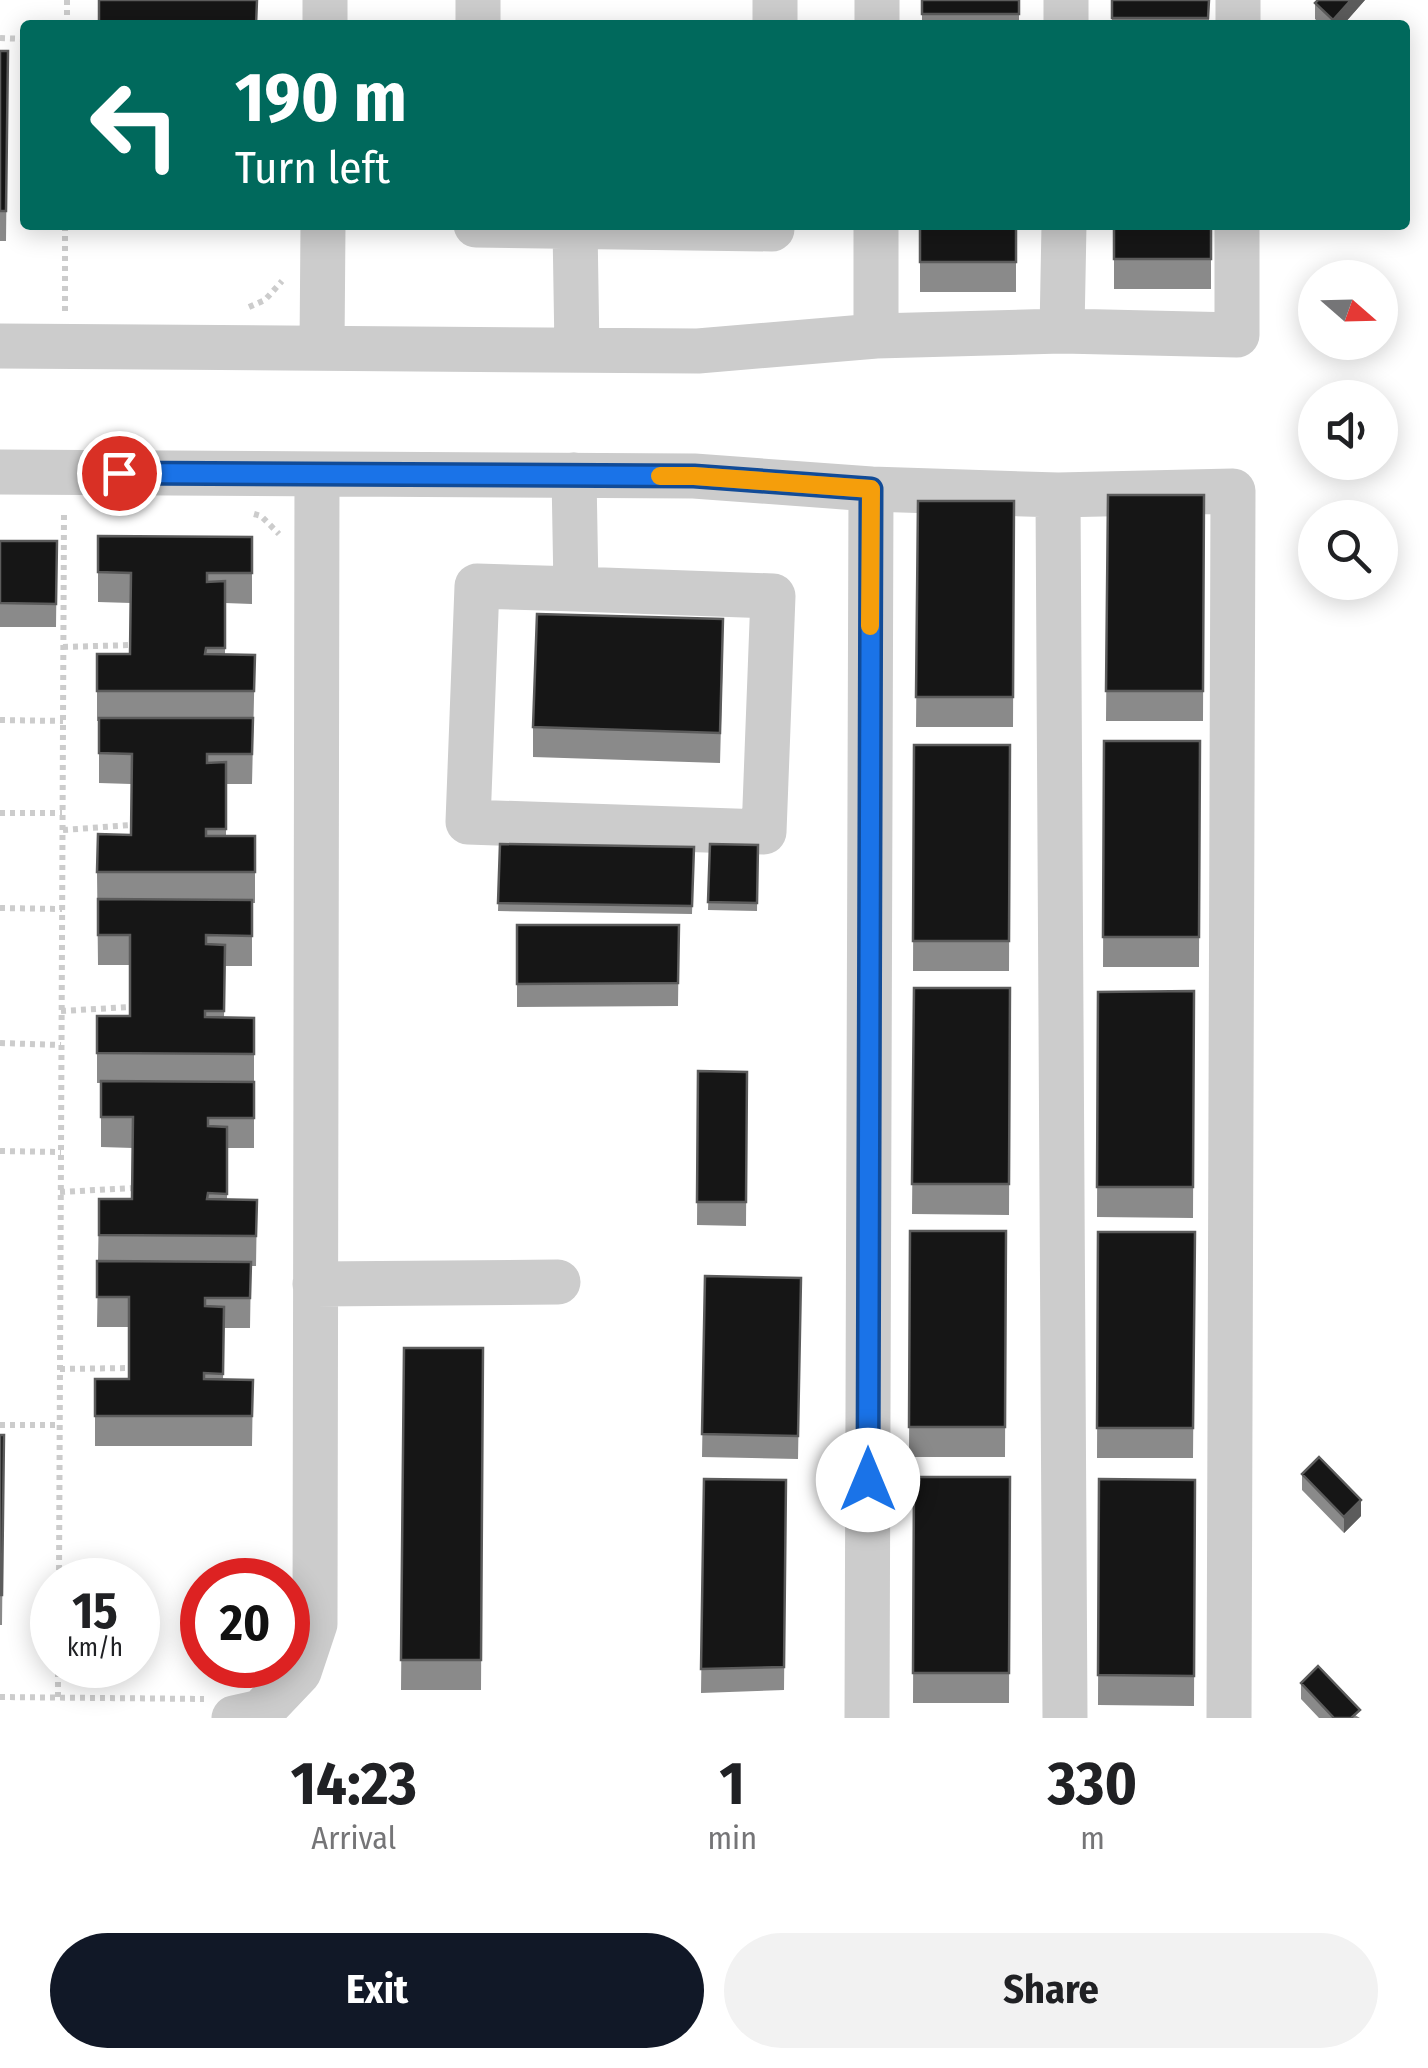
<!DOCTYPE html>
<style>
:root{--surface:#fff;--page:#f2f2f2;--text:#202124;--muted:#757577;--accent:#111827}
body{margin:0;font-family:"Fira Sans Condensed",sans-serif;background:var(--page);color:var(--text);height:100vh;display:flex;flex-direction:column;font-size:38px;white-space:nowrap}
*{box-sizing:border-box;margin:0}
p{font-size:32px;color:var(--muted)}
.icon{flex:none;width:55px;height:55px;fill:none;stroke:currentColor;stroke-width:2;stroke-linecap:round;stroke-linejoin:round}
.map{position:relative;height:1718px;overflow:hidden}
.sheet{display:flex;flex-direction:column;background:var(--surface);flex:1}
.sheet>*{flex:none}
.hud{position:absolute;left:20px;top:20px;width:1390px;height:210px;border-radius:10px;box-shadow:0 5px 25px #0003;background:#00695c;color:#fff;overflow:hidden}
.needle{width:65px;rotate:110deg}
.fabs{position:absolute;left:1298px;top:260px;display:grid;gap:20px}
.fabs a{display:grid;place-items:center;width:100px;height:100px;border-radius:50%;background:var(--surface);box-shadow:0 5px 25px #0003;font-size:50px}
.speed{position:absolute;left:30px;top:1558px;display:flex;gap:20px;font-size:50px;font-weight:700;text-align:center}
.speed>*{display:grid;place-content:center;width:130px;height:130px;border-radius:50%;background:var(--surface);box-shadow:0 5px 25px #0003;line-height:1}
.speed small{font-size:25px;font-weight:400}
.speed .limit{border:15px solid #d22;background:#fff;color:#111}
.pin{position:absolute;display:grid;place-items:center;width:85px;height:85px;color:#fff;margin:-42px;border:5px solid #fff;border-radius:50%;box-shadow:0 2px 10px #0007}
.me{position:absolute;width:110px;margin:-55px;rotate:0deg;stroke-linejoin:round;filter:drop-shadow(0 0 8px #0008)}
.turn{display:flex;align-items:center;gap:35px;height:210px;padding:0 50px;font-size:45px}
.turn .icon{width:130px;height:130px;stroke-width:2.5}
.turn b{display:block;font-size:70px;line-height:85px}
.eta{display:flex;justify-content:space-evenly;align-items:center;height:170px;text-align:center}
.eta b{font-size:60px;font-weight:700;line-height:70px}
.primary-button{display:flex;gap:20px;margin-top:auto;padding:20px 50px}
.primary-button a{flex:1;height:115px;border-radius:60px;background:var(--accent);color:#fff;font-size:40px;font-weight:700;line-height:115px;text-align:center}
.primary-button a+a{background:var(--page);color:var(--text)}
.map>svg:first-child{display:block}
</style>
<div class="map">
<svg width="1428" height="1718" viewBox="0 0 1428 1718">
<rect width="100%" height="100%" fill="#fff"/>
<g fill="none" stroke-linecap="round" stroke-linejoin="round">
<path stroke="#ccc" stroke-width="6" stroke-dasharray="5 5" stroke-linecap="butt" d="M67 25V0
M0 38 25 39
M249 307 265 300 282 281
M65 311V225
M254 514 261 516 279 534
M63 647 131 645
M0 720 63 721
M0 813H62
M63 830 131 825
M0 908 62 909
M61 1011 130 1007
M0 1043 61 1045
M0 1151 61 1152
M60 1192 133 1188
M60 1369 129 1368
M0 1425H59
M59 1580 64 511
M0 1697 204 1699
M58 1697V1665"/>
<path stroke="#ccc" stroke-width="45" d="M325 25V0
M478 25V0
M775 25V0
M877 25V0
M1066 25V0
M1238 25V0
M476 225 772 229V225
M876 225V336L1062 331 1237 335V225
M575 227 577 350
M1062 331 1064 225
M0 346 698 351 876 336
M322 348 323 225
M0 472 694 476 871 489
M574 475 576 589 477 586 468 822 764 832 773 596 576 589
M1058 495 1065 1718
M315 1284 558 1282
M234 1718 261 1712 299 1672 315 1624 317 474
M867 1718 871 489 1058 495 1233 491 1229 1718"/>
</g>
<path fill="#8a8a8a" d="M922 0H1019V25H922Z
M1112 0H1209V25H1112Z
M1365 0 1343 25H1322L1315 19V3Z
M0 51H8L6 241H0Z
M920 225H1016V292H920Z
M1114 225H1211V289H1114Z
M1108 495H1204L1203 721H1106Z
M918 501H1014L1013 727H916Z
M98 536 252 537V604L225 603V655H255L252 784H226V836H255V903H252V966H225L224 1017 254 1018V1148H227V1200H257L256 1266H251L250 1328H224L223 1380H253L252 1446H95V1379H129V1327H97L99 1199H132L133 1148 101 1147V1083H97V1016H130V965H98L97 872 131 835V784L99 783V721H97V654H130L131 603 98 602Z
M0 541H57L56 627H0Z
M723 649 720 763 533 757V727Z
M1104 741H1200L1199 967H1103Z
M914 745H1010L1009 971H913Z
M500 844 694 847 692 914 498 911Z
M710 844 758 845 757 911 708 910Z
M517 925H679L678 1006 517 1007Z
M914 988H1010L1009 1215 912 1214Z
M1194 991 1193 1218 1097 1217 1098 992Z
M698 1071 747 1072 746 1226 697 1225Z
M910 1231H1006L1005 1457H909Z
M1098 1232H1195L1193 1458H1097Z
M705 1276 801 1278 798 1459 702 1457Z
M404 1348H483L481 1690H401Z
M0 1435H4L2 1625H0Z
M1302 1474 1361 1516 1344 1533 1302 1490Z
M914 1477H1010L1009 1703H913Z
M704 1479 786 1480 784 1690 701 1693Z
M1099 1479 1195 1480 1194 1706 1098 1705Z
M1301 1683 1360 1718H1319L1301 1699Z"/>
<path fill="#5c5c5c" d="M1351 0H1365L1343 25H1333V20Z
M1361 1500V1516L1344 1533V1517Z"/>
<path fill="#161616" stroke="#5c5c5c" stroke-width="2.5" d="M99 0H257L256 25H99Z
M922 0H1019V14H922Z
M1112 0H1209L1208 18H1112Z
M1318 0H1351L1333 20 1315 3Z
M541 23 727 25H541Z
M0 51H8L6 211H0Z
M920 225H1016V262H920Z
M1114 225H1211V259H1114Z
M1108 495H1204L1203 691H1106Z
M918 501H1014L1013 697H916Z
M98 536 252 537V573H207V582L225 581V648H206L205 654 255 655 254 691H97V654H130L131 573 98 572Z
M0 541H57L56 604 0 603Z
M537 614 723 619 720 733 533 727Z
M99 718H253L252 754H207V763L226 762V829H206V836H255V872H97L98 834 131 835 132 754 99 753Z
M1104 741H1200L1199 937H1103Z
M914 745H1010L1009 941H913Z
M500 844 694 847 692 906 498 903Z
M710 844 758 845 757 903 708 902Z
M98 899 252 900V936L206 935V944L225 945 224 1011H205V1017L254 1018V1054L97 1053V1016H130V935H98Z
M517 925H679L678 983 517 984Z
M914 988H1010L1009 1184H912Z
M1194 991 1193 1187H1097L1098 992Z
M698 1071 747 1072 746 1202H697Z
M101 1081 254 1082V1118H208V1126L227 1127V1194L208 1193 207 1199 257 1200 256 1236 99 1235V1199H132L133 1117H101Z
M910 1231H1006L1005 1427H909Z
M1098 1232H1195L1193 1428H1097Z
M97 1261 251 1262 250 1298H205V1306L224 1307 223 1374 204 1373V1379L253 1380 252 1416H95V1379H129V1297H97Z
M705 1276 801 1278 798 1436 702 1434Z
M404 1348H483L481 1660H401Z
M0 1435H4L2 1595H0Z
M1319 1457 1361 1500 1344 1517 1302 1474Z
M914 1477H1010L1009 1673H913Z
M704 1479 786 1480 784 1667 701 1669Z
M1099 1479 1195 1480 1194 1676 1098 1675Z
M1318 1666 1360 1710 1351 1718H1334L1301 1683Z"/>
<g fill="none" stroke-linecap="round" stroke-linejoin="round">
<g stroke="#114b97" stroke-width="25">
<path id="route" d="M119 473 694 476 871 489 868 1480"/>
</g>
<use href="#route" stroke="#1a73e8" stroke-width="18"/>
<path stroke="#f59e0b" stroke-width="18" d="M660 476H694L871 489 870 626"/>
</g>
</svg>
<div class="fabs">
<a><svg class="needle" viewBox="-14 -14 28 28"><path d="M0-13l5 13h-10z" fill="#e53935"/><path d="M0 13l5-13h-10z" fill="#757577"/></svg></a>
<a><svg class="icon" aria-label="sound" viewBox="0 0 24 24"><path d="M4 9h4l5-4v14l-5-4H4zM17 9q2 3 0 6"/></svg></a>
<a><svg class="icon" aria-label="search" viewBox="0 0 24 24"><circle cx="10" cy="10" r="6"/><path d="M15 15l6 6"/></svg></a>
</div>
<div class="speed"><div>15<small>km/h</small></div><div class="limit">20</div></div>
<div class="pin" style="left:119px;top:473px;background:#d93025"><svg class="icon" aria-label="arrive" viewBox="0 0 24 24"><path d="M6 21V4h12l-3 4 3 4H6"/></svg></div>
<svg class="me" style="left:868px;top:1480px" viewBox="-20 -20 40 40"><circle r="19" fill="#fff"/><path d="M0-13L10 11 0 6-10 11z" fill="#1a73e8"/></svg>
<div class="hud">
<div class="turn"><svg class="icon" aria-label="left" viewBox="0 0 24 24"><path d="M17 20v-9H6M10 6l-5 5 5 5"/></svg><div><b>190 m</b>Turn left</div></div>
</div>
</div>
<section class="sheet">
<div class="eta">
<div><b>14:23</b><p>Arrival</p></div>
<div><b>1</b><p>min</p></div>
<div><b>330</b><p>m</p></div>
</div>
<div class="primary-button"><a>Exit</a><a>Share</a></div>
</section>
